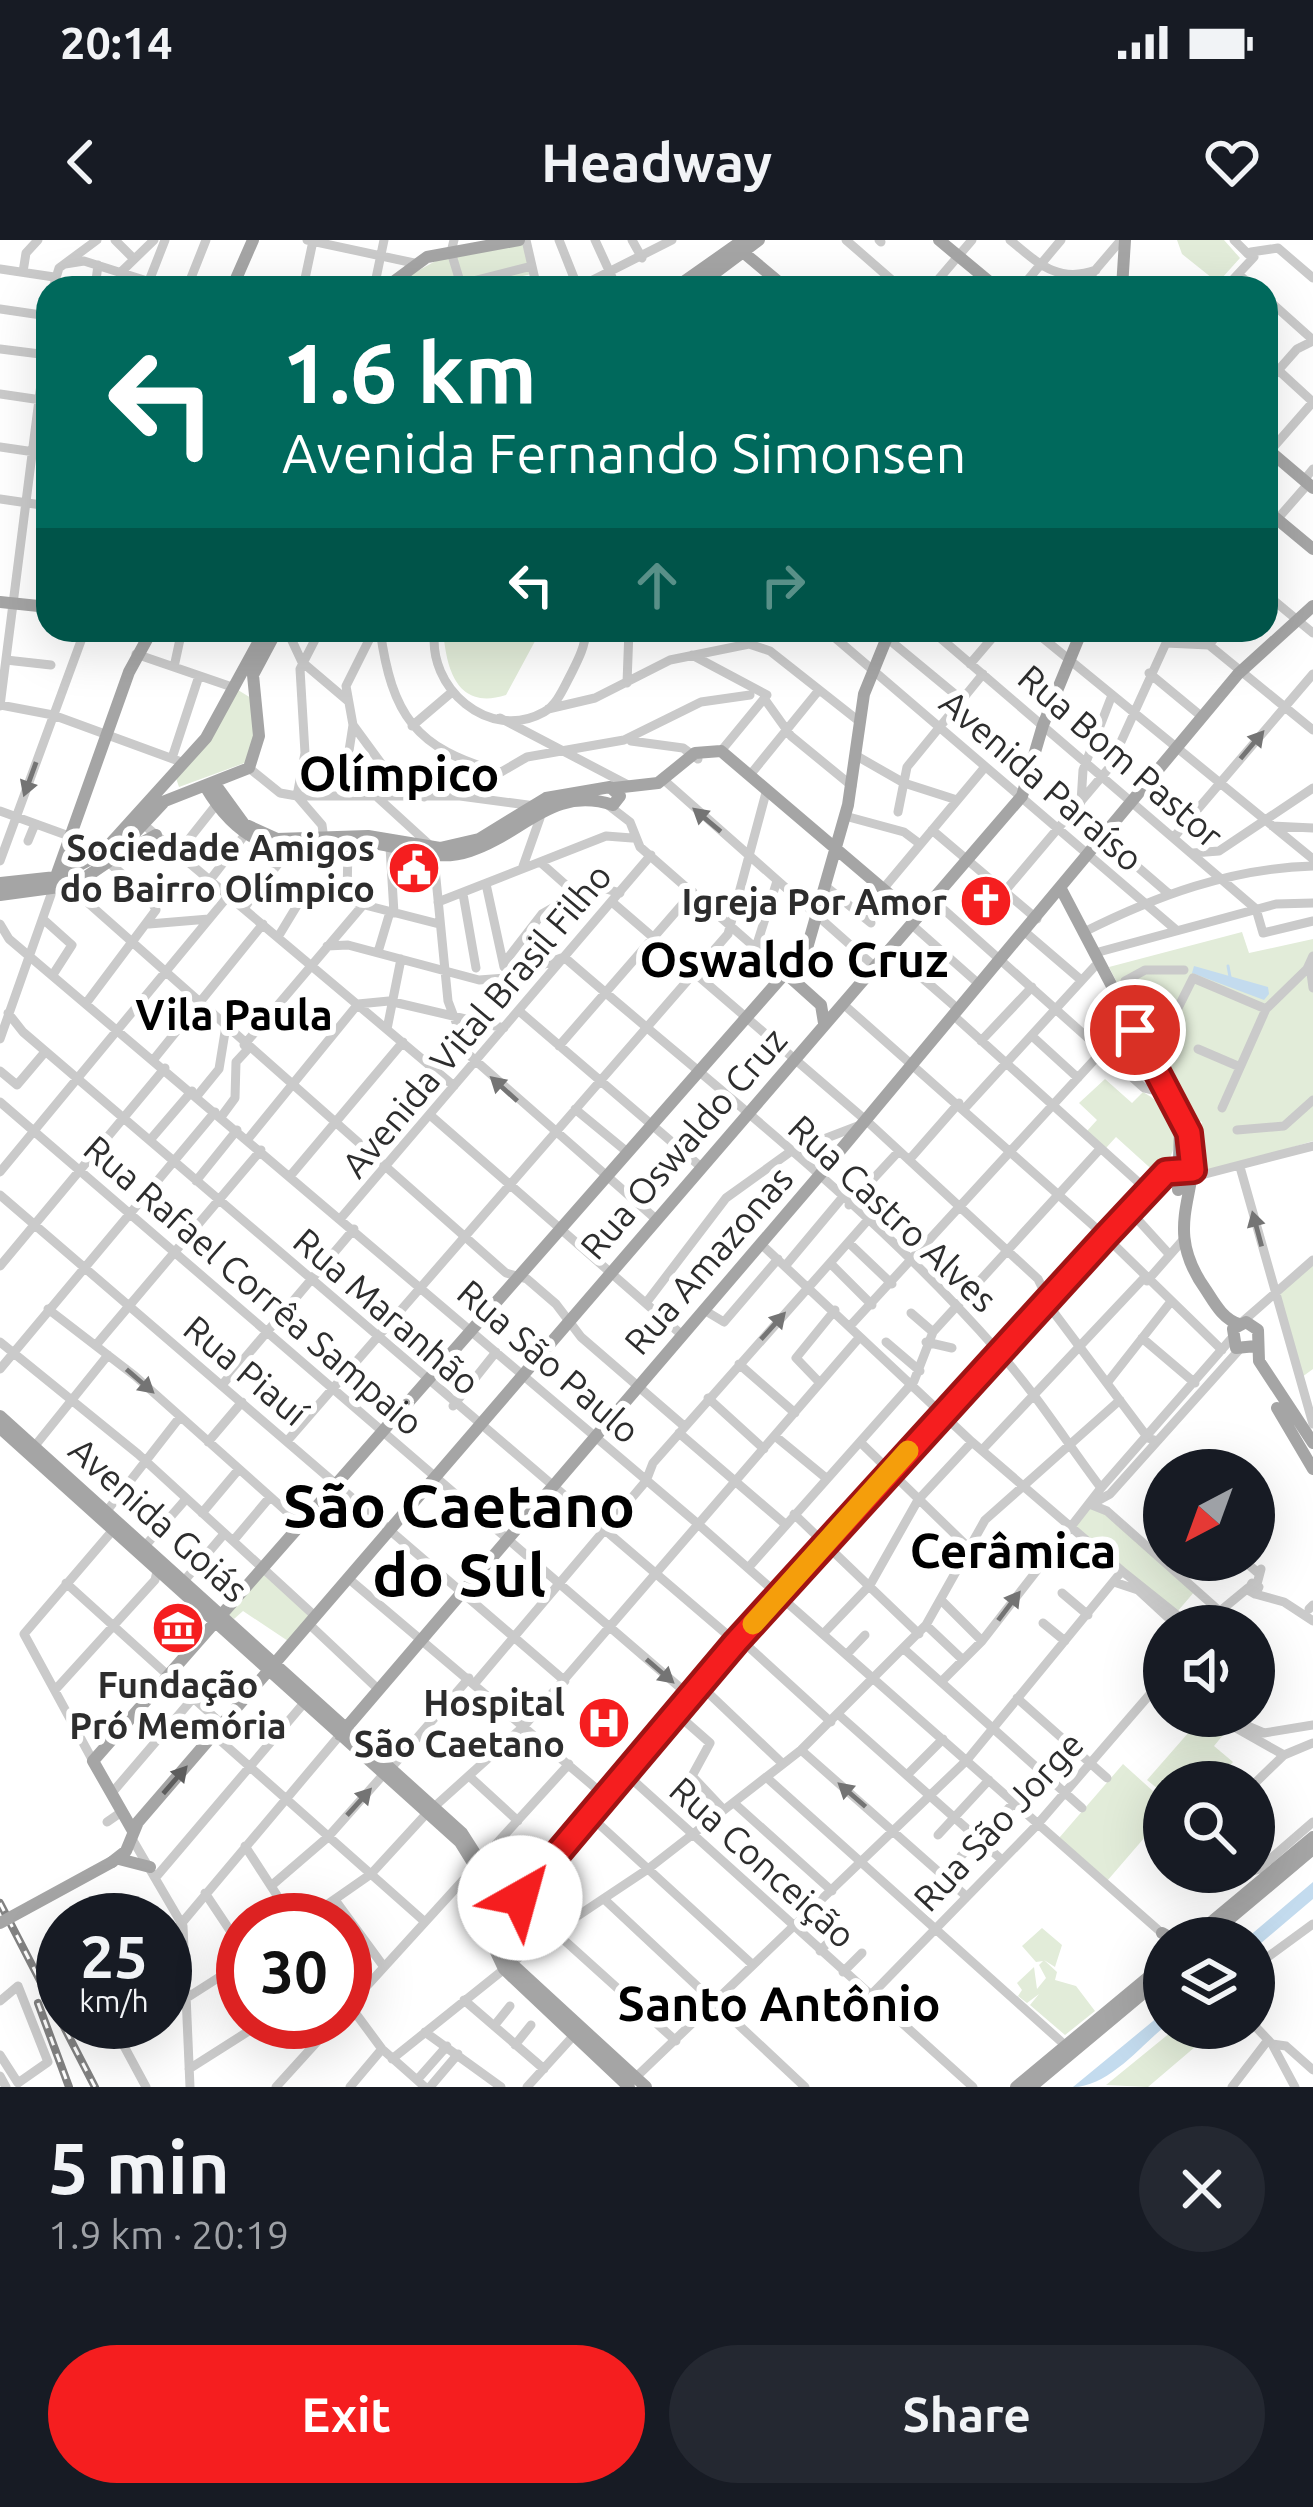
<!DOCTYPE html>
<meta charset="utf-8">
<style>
:root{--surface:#171b24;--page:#242831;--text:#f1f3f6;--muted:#9ea1a6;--accent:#f51e1f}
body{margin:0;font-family:Ubuntu,sans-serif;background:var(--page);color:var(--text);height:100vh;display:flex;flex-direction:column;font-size:45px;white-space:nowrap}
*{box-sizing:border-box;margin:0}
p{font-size:39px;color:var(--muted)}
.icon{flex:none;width:66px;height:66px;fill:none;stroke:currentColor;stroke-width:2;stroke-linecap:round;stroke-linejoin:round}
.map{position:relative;height:1847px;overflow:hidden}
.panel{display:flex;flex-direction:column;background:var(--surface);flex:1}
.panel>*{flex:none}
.top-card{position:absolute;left:36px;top:36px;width:1242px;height:366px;border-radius:36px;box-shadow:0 12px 48px #0002;background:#00695c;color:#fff;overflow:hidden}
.needle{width:78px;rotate:221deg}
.buttons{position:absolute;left:1143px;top:1209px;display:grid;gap:24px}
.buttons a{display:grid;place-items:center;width:132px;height:132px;border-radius:50%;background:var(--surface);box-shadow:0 12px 48px #0002;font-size:60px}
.speed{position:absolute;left:36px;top:1653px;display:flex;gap:24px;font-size:60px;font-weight:700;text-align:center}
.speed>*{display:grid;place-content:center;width:156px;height:156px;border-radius:50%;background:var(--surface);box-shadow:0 12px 48px #0002;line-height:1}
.speed small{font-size:30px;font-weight:400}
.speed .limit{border:18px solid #d22;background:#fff;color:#111}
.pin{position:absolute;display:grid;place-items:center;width:102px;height:102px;color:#fff;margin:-51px;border:6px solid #fff;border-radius:50%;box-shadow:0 3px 12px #0007}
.me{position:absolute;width:132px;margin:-66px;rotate:38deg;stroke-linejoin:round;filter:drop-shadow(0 0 9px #0008)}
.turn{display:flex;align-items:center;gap:42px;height:252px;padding:0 48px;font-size:54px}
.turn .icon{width:156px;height:156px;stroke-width:2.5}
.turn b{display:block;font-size:84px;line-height:102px}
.lanes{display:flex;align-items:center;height:114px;padding:0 48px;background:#0003;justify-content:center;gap:60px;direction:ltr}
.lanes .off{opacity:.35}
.round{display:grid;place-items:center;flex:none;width:126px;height:126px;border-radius:63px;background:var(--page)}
.head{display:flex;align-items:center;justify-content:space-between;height:204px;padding:0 48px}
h1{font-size:72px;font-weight:600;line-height:90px}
.action{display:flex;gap:24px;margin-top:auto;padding:24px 48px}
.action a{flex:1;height:138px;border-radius:72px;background:var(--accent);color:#fff;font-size:48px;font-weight:600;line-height:138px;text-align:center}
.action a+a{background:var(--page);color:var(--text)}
.status{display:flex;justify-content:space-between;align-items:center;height:84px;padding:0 60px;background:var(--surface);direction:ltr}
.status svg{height:33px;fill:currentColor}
header{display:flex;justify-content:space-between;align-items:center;height:156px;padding:0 48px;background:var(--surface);font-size:54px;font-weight:600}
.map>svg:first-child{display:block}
</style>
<div class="status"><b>20:14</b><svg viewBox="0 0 49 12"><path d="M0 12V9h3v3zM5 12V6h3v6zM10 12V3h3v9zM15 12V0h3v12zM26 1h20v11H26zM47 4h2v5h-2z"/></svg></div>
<header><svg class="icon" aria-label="back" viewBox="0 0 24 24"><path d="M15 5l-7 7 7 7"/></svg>Headway<svg class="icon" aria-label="heart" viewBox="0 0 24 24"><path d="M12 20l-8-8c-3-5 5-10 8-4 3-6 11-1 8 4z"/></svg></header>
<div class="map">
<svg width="1313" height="1847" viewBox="0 0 1313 1847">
<rect width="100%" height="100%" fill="#fff"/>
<path fill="#e2ecd9" d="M1177 0H1224L1240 18 1213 48 1212 38 1182 14Z
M523 1 532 34 464 48 452 12Z
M450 13 461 48H387Z
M443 390H541L506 455C453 472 446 421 443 390Z
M238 450 251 458 256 495 250 521 179 547 176 538Z
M1242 692 1249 713 1313 699V901L1193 937 1199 928 1196 904 1202 882C1178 878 1148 819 1157 797L1141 789 1109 727Z
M1105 839 1132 863 1143 852C1178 872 1186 904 1158 935L1116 897 1106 908 1087 891 1097 880 1079 863Z
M1313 1025V1129L1302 1137 1279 1052Z
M1100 1267 1195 1351 1177 1372 1074 1286 1088 1268Z
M264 1332 313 1377 291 1403 243 1371 234 1379 228 1374Z
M1203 1476H1213L1228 1489 1214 1506 1233 1522 1215 1542H1164V1554L1147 1540Z
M1123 1524 1164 1561V1575L1107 1641 1059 1598Z
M516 1666 545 1692 517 1714 510 1710 506 1678Z
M1042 1688 1062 1705 1055 1727 1044 1720 1057 1732 1055 1740 1076 1746 1095 1771 1065 1795 1030 1765 1039 1754 1027 1763 1018 1756 1022 1750 1017 1743 1034 1727 1037 1749 1046 1738 1039 1725 1043 1721 1036 1722 1022 1706Z
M1176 1788H1203L1209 1795 1148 1847 1106 1845Z"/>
<path fill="#c3dbee" d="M1194 726 1268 747 1269 754 1264 760 1192 733Z
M1313 1642V1659L1254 1709V1698H1247Z
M1164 1772V1787C1138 1809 1107 1847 1073 1847Z"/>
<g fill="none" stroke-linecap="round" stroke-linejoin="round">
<path stroke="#c3dbee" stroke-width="3" d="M1228 726 1230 737"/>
<path stroke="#cacaca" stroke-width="9" d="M115 0 134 19
M307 0 414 23
M454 0 451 12 462 48
M526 0 537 48
M559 0 578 48
M595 0 617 48
M632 0 642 18
M846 0 901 48
M879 0 881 2
M1010 0C1038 23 1058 44 1096 30
M1234 0 1248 14
M1251 12 1278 8 1313 38
M65 24 84 21 169 48
M0 29 54 37
M23 32 26 13 38 0
M121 32 154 0
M1238 34 1254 48
M149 41 165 0
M461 44 532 26
M53 48 59 28 97 0
M95 48 98 25
M187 48 206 0
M303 48 313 1
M374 48 384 0
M577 48 672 0
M931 48 972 0
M1021 48 1061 0
M1080 48 1121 0
M1225 48 1254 17 1251 12
M1266 58 1313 100
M0 69 48 76
M0 109 48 115
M1266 119 1313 162 1270 211
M1266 144 1297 109 1313 101
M0 154 48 161
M0 207 48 214
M1304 240 1313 229
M0 259 48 266
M1266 292 1308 244
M1266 354 1313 393
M287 390 302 422 348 461
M380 390C392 475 415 509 500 532
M435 390C426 447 489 503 544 472 557 465 564 447 571 434 578 420 585 407 586 391
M826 390 1175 689
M931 390 1256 669 1263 693 1313 681
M1033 390 1313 619
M887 398 962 460
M1166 403 1209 405 1313 490
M1209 405 1221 390
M136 414 232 447
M692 415 767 455 721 511
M6 420 51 425
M970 424 999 390
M174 427 182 390
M1149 433 1201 476
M627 443 629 390
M766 461 791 496 852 546
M0 465 53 475 184 523
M0 466 48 89
M548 469 595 458 670 420 749 404 770 411 860 482
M500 478 630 546
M353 485 383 526 424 557
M412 486 452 452
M631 501 683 508 698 519
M855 515 904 543 957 560
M172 518 199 436
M249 528 280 553 297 556H460L535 566 540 578 522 629
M750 535 819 450
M665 541 874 726
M297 556 305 513 300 429 320 390
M297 556 322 585 324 599
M342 556 353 485 346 446 374 390
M376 556 433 608 448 761 468 814 657 980
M460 556 527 517 624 500 701 462 750 455
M1081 562 1083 530 1112 455
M608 565 630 582 640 607 783 732
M0 571 69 596
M898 572 907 527 983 434
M845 576 904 592 920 604
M143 584 454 846
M1272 586 1313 588
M932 590 1037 679
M1174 597 1313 434
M1104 598 1169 654
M28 601 35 584
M390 607 394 673
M178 613 216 565
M1193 613 1219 611 1313 548
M0 621 85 390
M540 622 575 653
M210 640 247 592
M486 644 504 727
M824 645 871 683
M70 647 506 1033 527 1039 556 1064 581 1097 684 1186
M883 649 985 527
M1005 651 1109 528 1166 403
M463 654 476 728
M347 659 348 603
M932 659 1144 848 1160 852
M438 662 606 596 632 598
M612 662 869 883 1038 1039 1055 1074 1148 1198 1157 1201
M244 668 292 606
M43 679 72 705 54 733
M0 684 9 699 698 1284 1164 1695
M149 684 209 679
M911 684 980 745
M1025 692 1081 740
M1084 692C1156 656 1231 628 1313 626
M278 697 301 659 318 653 439 684
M327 706 348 705 479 740 506 738 564 717C710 844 869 964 997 1110 1035 1152 1067 1203 1101 1248
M756 707 777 641
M889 709 959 770
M378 712 390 672
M1095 713 1276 664 1313 663
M504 723 542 674 593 645 620 653
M1310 726 1313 748
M87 762 156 670 149 657 108 622
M842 763 1105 996 1222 1110
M278 765 303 786
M1266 769 1307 729 1313 716
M519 771 701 927
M8 773 23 792 737 1403
M954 776 1147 950
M1150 787 1138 780 1125 741 1145 730H1184
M387 789 401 719
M1165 794 1193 738 1266 769 1222 868
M1032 796 1078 838
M0 799 53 649
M981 801 1032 747
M244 805 363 665
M559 806 693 652
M1198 809 1240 827
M154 819 263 684
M0 831 17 845 45 812
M197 856 219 829 226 786
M0 862 691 1457
M965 868 1095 726
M575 869 626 911
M430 875 682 1095
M221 877 235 858 236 822 248 809
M1237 890 1284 886 1313 860
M248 899 358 764 389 761 504 788
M150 900 192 851
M909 920 959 863
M1240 927 1313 1184
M0 932 229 655
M291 935 403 802
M1190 938 1313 906
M196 941 237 890
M0 955 565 1441
M849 965 899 911
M1129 970 1169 1014
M341 978 651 615
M849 1003 892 1044
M761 1004 972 1202 1122 1331 1182 1379 1198 1385
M830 1023 867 981
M786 1025 842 958
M0 1026 165 828
M1147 1041 1183 1000
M1050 1060C1066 1036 1151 934 1177 930
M646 1063 726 958 790 912 863 884
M48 1069 135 1136 302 1285
M704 1070 724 1082 778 1019
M911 1073 933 1092
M1241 1083 1313 1020
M850 1086 1130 781
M1142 1098 1195 1143
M0 1102 138 1214 316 1377
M886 1102 920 1131
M926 1102 952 1108
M96 1105 261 910
M739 1124 795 1173
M0 1129 215 872
M820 1143 796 1118 835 1070
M1107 1143 1169 1064
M222 1145 354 989
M708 1158 764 1209
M453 1166 496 1112
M679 1193 785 1284
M775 1196 826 1238
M288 1200 728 694 767 549
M208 1202 242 1162
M860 1202 968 1307
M34 1207 108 1115
M982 1210 1144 1038
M1101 1248 1231 1099
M1092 1264 1110 1254 1239 1110
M1092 1265 1107 1271 1224 1375
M106 1272 180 1177
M202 1273 239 1229
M794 1274 919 1394
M233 1301 270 1257
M145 1306 186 1259
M1249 1325 1257 1332 1261 1329 1257 1344
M748 1328 914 1141 933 1092 1100 909
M349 1339 605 1556
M184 1341 224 1294
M1114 1342 1138 1350 1177 1386
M66 1343 223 1485
M1252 1343 1259 1347 1255 1354 1248 1350Z
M1062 1353 1088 1375
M1255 1354 1284 1362 1313 1381
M941 1360 982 1401
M1309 1369 1313 1365
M1043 1383 1065 1401
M310 1385 379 1450
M926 1385 963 1420
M1202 1386 1248 1348
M823 1394 870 1345 918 1260 972 1202
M740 1399 831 1482
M904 1409 1082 1568
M847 1414 865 1395
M941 1442 982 1401 1101 1248
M475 1443 646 1241 653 1223 830 1023 872 1065
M701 1446 783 1524
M55 1450 155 1340 158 1327
M1017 1458 1107 1538
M677 1474 710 1503 692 1536 724 1570
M839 1475 1002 1620
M1215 1476 1284 1515
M1224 1476 1264 1493 1313 1485
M214 1495 425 1682
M801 1510 966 1656
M93 1521 24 1394 113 1290
M391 1528 469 1438
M625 1533 973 1847
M907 1535 943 1499
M469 1536 518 1581
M766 1537 1066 1806
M1254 1544 1284 1515 1313 1503
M111 1554 194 1457
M734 1563 832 1651
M434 1567 524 1486 858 1099
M589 1575 753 1725
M107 1582 120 1573
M938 1595 989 1540
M131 1597 183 1686 190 1847
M245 1606 293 1680
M961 1616 1014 1563
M1261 1627 1313 1582
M1249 1632 1260 1629 1254 1620
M156 1637 304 1463
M271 1646 328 1597 383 1535
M205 1653 243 1710
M604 1659 805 1847
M335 1660 384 1727
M513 1661 524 1664 676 1801
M499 1667 520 1654 819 1309 1047 1059
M305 1680 371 1634 427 1573
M165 1703 340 1495
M820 1711 839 1691
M1254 1727 1313 1684
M843 1732 862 1713
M870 1756 1036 1586 1164 1438
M185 1759 243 1722
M345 1759 382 1809 425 1847
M464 1760 544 1829
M0 1761 18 1746 48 1822 18 1843 0 1815
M345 1770 569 1524
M111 1782 146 1847
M1254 1785 1272 1804 1295 1847
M494 1786 510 1766
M425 1792 501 1847
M1272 1804 1286 1806 1313 1830
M515 1805 531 1785
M392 1819 537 1703 648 1629 801 1510 926 1385 985 1280 1120 1160
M189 1829 263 1782
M0 1836 6 1847
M634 1839 967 1520 1122 1331
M417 1840 447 1806
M276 1847 335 1782
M350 1847 382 1809
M430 1847 458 1814
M527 1847 576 1793
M1232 1847 1268 1800"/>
<path stroke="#a5a5a5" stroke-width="12" d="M939 0 997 48
M744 13 786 48
M232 48 253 0
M385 48 427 17 519 0
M675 48 743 0
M695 48 759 0
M1122 48 1125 0
M1266 208 1313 248
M1266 270 1313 309
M0 362 48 367
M721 511 916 677
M205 546C230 589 264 616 316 608 334 606 353 600 371 603 406 607 435 623 470 611 523 594 552 545 613 565L620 556 610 547 546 558 479 599 440 608 368 596 277 599 244 584 215 544
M614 548 658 543 695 513 721 511
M118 616 156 595
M54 642 129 432 152 390
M0 643 56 637 101 614 206 498 265 390
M1061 649 1189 893C1206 950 1158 983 1206 1050 1215 1064 1223 1079 1239 1084
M0 655 74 645 108 622 165 561 249 528 259 496 253 435 277 390
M792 739 821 765 824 783
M797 743 848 565 864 454 890 390
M1178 950 1180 889
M1256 1106 1236 1108 1233 1089 1246 1082 1258 1090 1259 1121 1313 1203
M1277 1168 1313 1229
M0 1176 462 1593 499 1651 504 1705 511 1723 646 1847
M0 1188 460 1602 491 1652 496 1712 504 1729 629 1847
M340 1495 818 937 1238 434 1313 366
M133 1591 93 1521 803 713
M119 1619 150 1627
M112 1622 126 1611 138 1582 1022 556 1043 485 1082 390
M1162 1693 1171 1698
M1192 1698 1313 1597
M1207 1698 1313 1609
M1016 1847 1164 1724
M1031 1847 1164 1736"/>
<g stroke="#828282" stroke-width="8">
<path id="rail" d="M0 1663 95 1847
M38 1763 69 1847"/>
</g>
<use href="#rail" stroke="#fff" stroke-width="3" stroke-dasharray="9" stroke-linecap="butt"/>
<path stroke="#a5a5a5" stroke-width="12" d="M0 1683 112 1622"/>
</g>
<defs><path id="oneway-solid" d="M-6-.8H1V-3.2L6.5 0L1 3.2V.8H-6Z" transform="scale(3)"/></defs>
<g fill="#747474">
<use href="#oneway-solid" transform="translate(1252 505) rotate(-50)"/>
<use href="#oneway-solid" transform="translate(30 539) rotate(110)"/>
<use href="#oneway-solid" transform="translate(707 580) rotate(-140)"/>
<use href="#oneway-solid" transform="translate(504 849) rotate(-138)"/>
<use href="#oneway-solid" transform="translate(1257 989) rotate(-105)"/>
<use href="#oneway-solid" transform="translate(773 1086) rotate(-48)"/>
<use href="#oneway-solid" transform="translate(140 1141) rotate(41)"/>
<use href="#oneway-solid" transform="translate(1009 1366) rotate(-53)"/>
<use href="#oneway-solid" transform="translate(660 1431) rotate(41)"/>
<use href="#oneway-solid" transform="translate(852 1555) rotate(-139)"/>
<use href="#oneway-solid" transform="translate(359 1562) rotate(-48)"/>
</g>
<use fill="#5d5d5d" href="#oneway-solid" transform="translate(175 1540) rotate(-49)"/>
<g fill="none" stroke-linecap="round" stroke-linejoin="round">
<g stroke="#9f1414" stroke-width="30">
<path id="route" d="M520 1658 736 1402 1106 996 1166 932 1193 930 1189 893 1135 790"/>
</g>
<use href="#route" stroke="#f51e1f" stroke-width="21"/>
<path stroke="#f59e0b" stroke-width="21" d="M753 1384 908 1211"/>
</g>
<defs>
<g id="civic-disc" transform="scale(2.7)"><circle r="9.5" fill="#f51e1f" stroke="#fff"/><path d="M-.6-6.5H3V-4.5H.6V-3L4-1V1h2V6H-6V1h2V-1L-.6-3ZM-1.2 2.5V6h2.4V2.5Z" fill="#fff"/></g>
<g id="church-disc" transform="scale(2.7)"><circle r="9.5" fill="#f51e1f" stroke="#fff"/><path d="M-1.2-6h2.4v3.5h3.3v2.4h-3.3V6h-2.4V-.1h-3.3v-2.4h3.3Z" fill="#fff"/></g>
<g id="museum-disc" transform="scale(2.7)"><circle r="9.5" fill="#f51e1f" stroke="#fff"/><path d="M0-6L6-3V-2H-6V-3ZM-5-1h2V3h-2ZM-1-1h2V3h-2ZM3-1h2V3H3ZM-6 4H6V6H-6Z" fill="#fff"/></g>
<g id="hospital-disc" transform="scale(2.7)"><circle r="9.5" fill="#f51e1f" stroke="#fff"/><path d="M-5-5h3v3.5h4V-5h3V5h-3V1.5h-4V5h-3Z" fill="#fff"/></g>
</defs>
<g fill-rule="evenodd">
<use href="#civic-disc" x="414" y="628"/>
<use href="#church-disc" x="986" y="661"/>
<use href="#museum-disc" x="178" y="1388"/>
<use href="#hospital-disc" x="604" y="1483"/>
</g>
<g text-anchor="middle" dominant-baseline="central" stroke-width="12" stroke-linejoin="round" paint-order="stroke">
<g font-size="36" fill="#2d2d2d" stroke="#fff">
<text transform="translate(1121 516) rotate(41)">Rua Bom Pastor</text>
<text transform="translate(1042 540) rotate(41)">Avenida Paraíso</text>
<text transform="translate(476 780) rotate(-50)">Avenida Vital Brasil Filho</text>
<text transform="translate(683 903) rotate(-49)">Rua Oswaldo Cruz</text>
<text transform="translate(893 973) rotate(43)">Rua Castro Alves</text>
<text transform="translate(708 1020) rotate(-49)">Rua Amazonas</text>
<text transform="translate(254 1045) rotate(41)">Rua Rafael Corrêa Sampaio</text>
<text transform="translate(387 1071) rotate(41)">Rua Maranhão</text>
<text transform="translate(549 1121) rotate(41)">Rua São Paulo</text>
<text transform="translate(246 1130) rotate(40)">Rua Piauí</text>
<text transform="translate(159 1279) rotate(42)">Avenida Goiás</text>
<text transform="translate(998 1581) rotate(-47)">Rua São Jorge</text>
<text transform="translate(763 1622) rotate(42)">Rua Conceição</text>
</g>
<g font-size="36" font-weight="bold" fill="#2d2d2d" stroke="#fff" text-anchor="end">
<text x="375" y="607">Sociedade Amigos<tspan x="375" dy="41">do Bairro Olímpico</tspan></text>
<text x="947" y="661">Igreja Por Amor</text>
<text x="178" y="1444" text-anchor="middle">Fundação<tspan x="178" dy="41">Pró Memória</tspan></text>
<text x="565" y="1462">Hospital<tspan x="565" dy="41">São Caetano</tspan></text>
</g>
<g font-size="42" font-weight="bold" fill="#000" stroke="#fff">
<text x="234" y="774">Vila Paula</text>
</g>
<g font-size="48" font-weight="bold" fill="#000" stroke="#fff">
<text x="399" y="533">Olímpico</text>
<text x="794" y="719">Oswaldo Cruz</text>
<text x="1013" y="1310">Cerâmica</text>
<text x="779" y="1763">Santo Antônio</text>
</g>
<g font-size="60" font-weight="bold" fill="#000" stroke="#fff">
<text x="459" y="1264">São Caetano<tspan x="459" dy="69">do Sul</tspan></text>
</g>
</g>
</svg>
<div class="buttons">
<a><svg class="needle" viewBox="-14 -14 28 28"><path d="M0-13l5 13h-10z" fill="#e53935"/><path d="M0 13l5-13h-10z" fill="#9ea1a6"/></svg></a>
<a><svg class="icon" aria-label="sound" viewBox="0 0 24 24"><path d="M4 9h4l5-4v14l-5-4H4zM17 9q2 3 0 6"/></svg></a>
<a><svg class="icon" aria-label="search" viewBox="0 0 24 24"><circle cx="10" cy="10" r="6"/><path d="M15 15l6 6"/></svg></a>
<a><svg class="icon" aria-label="layers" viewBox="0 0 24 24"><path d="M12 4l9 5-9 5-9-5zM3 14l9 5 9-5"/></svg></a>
</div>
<div class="speed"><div>25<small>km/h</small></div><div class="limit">30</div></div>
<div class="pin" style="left:1135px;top:790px;background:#d93025"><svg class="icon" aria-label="arrive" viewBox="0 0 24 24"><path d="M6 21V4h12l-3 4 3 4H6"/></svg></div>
<svg class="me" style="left:520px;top:1658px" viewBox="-20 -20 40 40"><circle r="19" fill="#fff"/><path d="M0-13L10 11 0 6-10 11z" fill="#f51e1f"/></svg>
<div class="top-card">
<div class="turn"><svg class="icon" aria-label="left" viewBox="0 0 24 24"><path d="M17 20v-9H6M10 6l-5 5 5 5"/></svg><div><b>1.6 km</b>Avenida Fernando Simonsen</div></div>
<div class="lanes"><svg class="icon" aria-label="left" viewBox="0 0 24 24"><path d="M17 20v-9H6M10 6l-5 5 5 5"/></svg><svg class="icon off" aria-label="ahead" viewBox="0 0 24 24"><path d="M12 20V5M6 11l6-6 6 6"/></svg><svg class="icon off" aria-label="right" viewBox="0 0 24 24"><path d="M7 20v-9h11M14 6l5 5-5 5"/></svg></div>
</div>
</div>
<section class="panel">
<div class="head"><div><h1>5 min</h1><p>1.9 km · 20:19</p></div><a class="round"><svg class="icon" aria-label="close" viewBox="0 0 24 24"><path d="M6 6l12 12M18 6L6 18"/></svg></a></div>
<div class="action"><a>Exit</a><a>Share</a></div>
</section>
